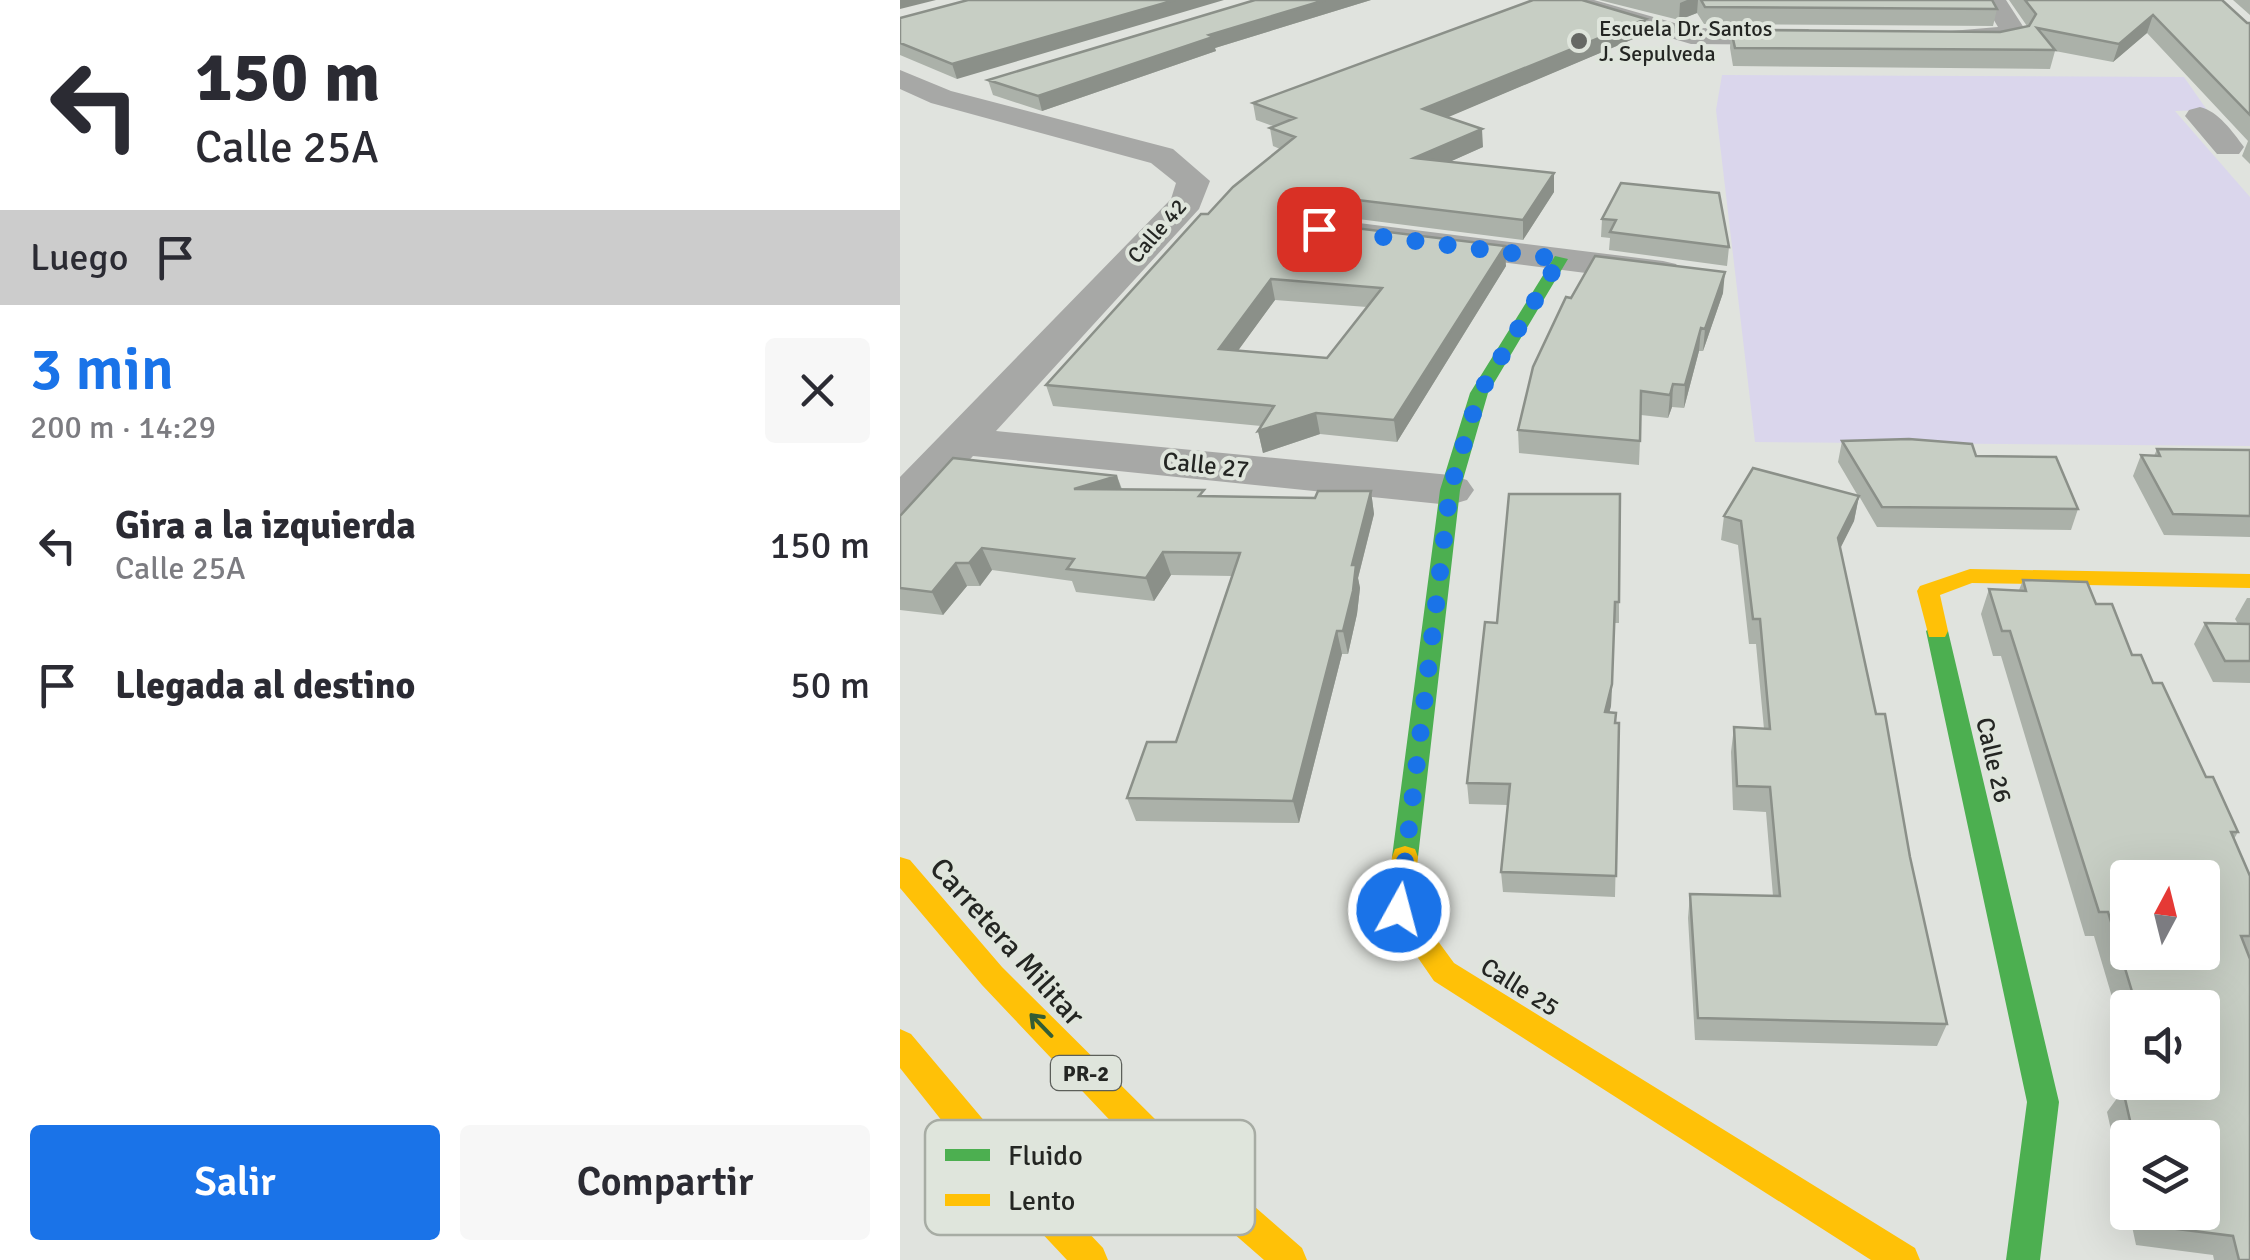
<!DOCTYPE html>
<html lang="es">
<meta charset="utf-8">
<style>
:root{--surface:#fff;--page:#f7f7f7;--text:#2b2b33;--muted:#7c7c81;--accent:#1a73e8}
body{margin:0;font-family:Signika,sans-serif;background:var(--page);color:var(--text);height:100vh;display:flex;flex-direction:column;font-size:38px;white-space:nowrap}
*{box-sizing:border-box;margin:0}
p{font-size:32px;color:var(--muted)}
.icon{flex:none;width:55px;height:55px;fill:none;stroke:currentColor;stroke-width:2;stroke-linecap:round;stroke-linejoin:round}
.map{position:relative;flex:1;overflow:hidden}
.panel{display:flex;flex-direction:column;background:var(--surface);width:900px}
.panel>*{flex:none}
.hud{background:#fff;color:var(--text);overflow:hidden}
.needle{width:65px;rotate:7deg}
.controls{position:absolute;left:1210px;top:860px;display:grid;gap:20px}
.controls a{display:grid;place-items:center;width:110px;height:110px;border-radius:10px;background:var(--surface);box-shadow:0 10px 40px #0002;font-size:50px}
.pin{position:absolute;display:grid;place-items:center;width:85px;height:85px;color:#fff;margin:-42px;border-radius:20px;box-shadow:0 5px 15px #0006}
.me{position:absolute;width:110px;margin:-55px;rotate:7deg;stroke-linejoin:round;filter:drop-shadow(0 0 8px #0008)}
.turn{display:flex;align-items:center;gap:35px;height:210px;padding:0 30px;font-size:45px}
.turn .icon{width:130px;height:130px;stroke-width:2.5}
.turn b{display:block;font-size:70px;line-height:85px}
.then{display:flex;align-items:center;height:95px;padding:0 30px;background:#0003;gap:20px;font-size:38px}
.round{display:grid;place-items:center;flex:none;width:105px;height:105px;border-radius:10px;background:var(--page)}
.overview{display:flex;align-items:center;justify-content:space-between;height:170px;padding:0 30px}
h1{font-size:60px;font-weight:600;line-height:75px;color:var(--accent)}
.button{display:flex;gap:20px;margin-top:auto;padding:20px 30px}
.button a{flex:1;height:115px;border-radius:10px;background:var(--accent);color:#fff;font-size:40px;font-weight:600;line-height:115px;text-align:center}
.button a+a{background:var(--page);color:var(--text)}
ul{padding:0;list-style:none}
li{display:flex;align-items:center;gap:30px;height:140px;padding:0 30px}
li div{flex:1}
li b{display:block;font-size:38px}
li em{font-style:normal}
main{display:flex;flex:1;min-height:0}
.map>svg:first-child{display:block}
</style>
<main>
<section class="panel">
<div class="hud">
<div class="turn"><svg class="icon" aria-label="left" viewBox="0 0 24 24"><path d="M17 20v-9H6M10 6l-5 5 5 5"/></svg><div><b>150 m</b>Calle 25A</div></div>
<div class="then">Luego<svg class="icon" aria-label="arrive" viewBox="0 0 24 24"><path d="M6 21V4h12l-3 4 3 4H6"/></svg></div>
</div>
<div class="overview"><div><h1>3 min</h1><p>200 m · 14:29</p></div><a class="round"><svg class="icon" aria-label="close" viewBox="0 0 24 24"><path d="M6 6l12 12M18 6L6 18"/></svg></a></div>
<ul>
<li><svg class="icon" aria-label="left" viewBox="0 0 24 24"><path d="M17 20v-9H6M10 6l-5 5 5 5"/></svg><div><b>Gira a la izquierda</b><p>Calle 25A</p></div><em>150 m</em></li>
<li><svg class="icon" aria-label="arrive" viewBox="0 0 24 24"><path d="M6 21V4h12l-3 4 3 4H6"/></svg><div><b>Llegada al destino</b></div><em>50 m</em></li>
</ul>
<div class="button"><a>Salir</a><a>Compartir</a></div>
</section>
<div class="map">
<svg width="1350" height="1260" viewBox="0 0 1350 1260">
<rect width="100%" height="100%" fill="#e0e3de"/>
<path fill="#dad6ec" d="M822 75 1284 77 1307 110 1275 111 1350 197V446L855 442 816 110Z"/>
<g fill="none" stroke-linecap="round" stroke-linejoin="round">
<path fill="#a7a8a6" fill-rule="evenodd" d="M655 0H694L792 28 908 29 921 37 908 45 791 44 658 5Z
M1082 0H1106L1128 34 1124 40 1039 44 1035 38 1039 32 1098 27Z
M0 70 51 91 273 149 310 181 299 209 96 431 550 475 567 480 574 490 567 500 550 505 73 456 17 517 0 521V477L271 199 276 183 251 163 31 103 0 89Z
M1300 107C1318 111 1333 132 1344 147L1339 154H1317L1285 116 1289 110Z
M419 218 763 261 776 264 782 272 776 280 763 283 406 237 401 229 406 221Z"/>
<path fill="#4caf50" fill-rule="evenodd" d="M655 256 668 259 588 393 560 490 518 857 515 865 505 868 495 865 492 857 540 490 570 393Z
M1037 623 1048 631 1159 1102 1140 1260H1106L1127 1102 1026 631Z"/>
<path fill="#ffc107" fill-rule="evenodd" d="M1070 569 1350 574V588L1072 583 1040 595 1048 631 1045 637H1029L1017 591 1020 586Z
M505 846 515 849 518 857 513 907 554 963 1015 1248 1020 1260H971L534 981 485 910 492 857 495 849Z
M0 857 10 860 102 967 262 1126 402 1248 407 1260H364L238 1150 82 985 0 888Z
M0 1029 11 1034 97 1136 203 1248 208 1260H167L73 1160 0 1068Z"/>
</g>
<path fill="#abb1a9" fill-rule="evenodd" d="M68 0 57 79 0 55V18Z
M355 0H471L315 48 316 51 142 111 93 95 88 80Z
M699 0H1092L1097 9 1093 26 804 24 797 13 779 20Z
M1109 0H1322L1347 23H1350V164L1342 156 1348 141 1247 33 1213 62 1155 51 1150 69 833 66 830 48 831 30 1100 32 1127 26Z
M1333 0H1350V15Z
M745 34 547 117 583 147 549 162 654 192 623 240 419 214 403 219 431 241 606 266 497 442 420 434 363 453 358 431 361 426 153 406 146 385 308 214 380 149 373 146 370 128 373 126 356 120 353 103ZM375 300 467 307 427 358 338 350Z
M721 183 829 247 827 266 709 250 710 238 701 237 702 219Z
M823 293 803 351H799L784 408 772 407 768 418 741 415 739 465 619 453 618 430 671 298Z
M942 441 1076 456 1178 509 1171 530 977 527 959 496 954 521 940 548 976 714 1047 1024 1037 1046 795 1040 788 918 790 894 873 896 866 812 833 810 831 752 834 727 864 729 856 644H849L838 545 821 540 824 516 958 496 938 462Z
M1257 449 1350 450V537L1264 535 1233 476 1241 455 1254 456Z
M217 476 222 489 305 496 415 498 471 491 474 514 458 578 460 588 457 614 448 654H442L399 823 236 821 227 798 276 742 332 576 271 575 254 601 176 592 172 581 92 570 80 586H67L43 615 0 610V516Z
M1123 580 1196 604 1253 683 1338 832 1334 839 1350 876V1260H1314L1313 1255 1236 1245 1229 1212H1302V1138H1228V1206L1207 1112 1223 1090 1239 1092 1237 1082H1302V1008H1228V1051L1194 936H1185L1101 656H1093L1081 614 1089 589 1119 590Z
M1347 598H1350V683L1313 682 1294 644 1305 623 1338 624 1335 619Z
M719 602V623H714L711 706 709 712 715 723H719L715 897 603 892 601 872 608 805 569 804 567 783 597 623Z"/>
<path fill="#8b9089" d="M0 0H36L0 9Z
M275 0H324L57 79 52 64Z
M425 0H471L315 48 316 51 142 111 138 96 309 35Z
M787 0H798L797 13 779 20 780 3Z
M1253 15 1247 33 1213 62 1219 44Z
M746 19 745 34 525 127 523 109Z
M582 129 583 147 516 177 514 158Z
M654 173V192L623 240V220Z
M416 195 419 214 403 219 398 231 394 212 400 200Z
M428 224 431 244 425 234Z
M605 246 606 266 497 442 494 420Z
M825 272 823 293 803 351 805 329Z
M371 279 375 300 324 370 319 349Z
M801 328 799 351 784 408 785 385Z
M773 384 772 407 768 418 770 395Z
M416 413 420 434 363 453 358 431Z
M217 476 224 498 174 489Z
M471 491 474 514 458 578 460 588 457 614 448 654 443 631 452 565Z
M959 496 954 521 933 563 938 538Z
M82 548 92 570 80 586 69 563Z
M263 552 271 575 254 601 246 578Z
M56 563 67 586 43 615 32 592Z
M437 631 442 654 399 823 393 801Z
M712 684 711 706 704 734 705 712Z"/>
<path fill="#c7cec4" stroke="#8b9089" stroke-width="2.5" fill-rule="evenodd" d="M68 0H275L52 64 0 43V18Z
M355 0H425L309 35 313 37 138 96 88 80Z
M633 0H682L746 19 523 109 582 129 514 158 654 173 623 220 416 195 400 200 394 212 400 219 428 224 425 234 429 241 446 239 455 228 605 246 494 420 416 413 358 431 374 406 146 385 301 214H308L333 187 395 137 370 128 395 118 353 103ZM371 279 482 288 427 358 319 349Z
M801 0H1092L1097 9 805 7Z
M1125 0H1322L1347 23H1350V115L1253 15 1219 44 1137 28 1155 50 835 48 831 30 1100 32 1129 26 1136 14Z
M721 183 819 193 829 247 710 232 716 220 702 219Z
M695 256 825 272 805 329 801 328 785 385 773 384 770 395 741 391 740 441 618 430 633 367 666 297 671 298Z
M1009 439 1072 444 1076 456 1156 457 1178 509 982 507 942 441Z
M1257 449 1350 450V516L1273 514 1241 455 1260 456Z
M53 458 217 476 174 489 304 490 299 496 415 498 418 491H471L452 565H456L453 591 443 631H437L393 801 227 798 247 742H276L340 553 263 552 246 578 167 569 174 559 82 548 69 563H56L32 592 0 588V516Z
M853 468 959 496 938 538 976 714H985L1010 857 1047 1024 798 1018 790 894 880 896 870 787 837 786 834 727 870 729 860 619H853L841 521 824 516Z
M609 494H720L719 602H715L712 684 705 712 716 713 715 723H719L716 876 601 872 610 784 567 783 585 622 597 623Z
M1123 580 1187 582 1196 604H1212L1232 655H1241L1253 683H1262L1306 777H1313L1338 832H1331L1350 876V936H1341L1350 959V1260H1339L1333 1236 1254 1226 1251 1212H1302V1138H1234L1223 1090 1263 1095 1260 1082H1302V1008H1237L1208 912H1199L1110 631H1102L1089 589 1126 591ZM1228 878H1302V952H1228Z
M1305 623 1350 624V661H1325Z"/>
<defs><path id="oneway-shaft" d="M-6 0H5M1.5-3L5.5 0L1.5 3" fill="none" stroke-width="1.6" stroke-linecap="round" stroke-linejoin="round" transform="scale(2.5)"/></defs>
<use stroke="#345d35" href="#oneway-shaft" transform="translate(141 1025) rotate(-134)"/>
<g fill="none" stroke-linecap="round" stroke-linejoin="round">
<path stroke="#1a73e8" stroke-width="18" stroke-dasharray="0 32.4" d="M419 229 660 259 579 394 550 490 499 910"/>
</g>
<circle fill="#666864" stroke="#dfe5dc" stroke-width="4" cx="679" cy="41" r="10"/>
<g text-anchor="middle" dominant-baseline="central" stroke-width="8" stroke-linejoin="round" paint-order="stroke">
<g font-size="22" fill="#242623" stroke="#dfe5dc" text-anchor="start">
<text x="699" y="28">Escuela Dr. Santos<tspan x="699" dy="25">J. Sepulveda</tspan></text>
</g>
<g font-size="22" fill="#242623" stroke="#dfe5dc">
<text transform="translate(257 231) rotate(-49)">Calle 42</text>
</g>
<rect fill="#dfe5dc" stroke="#5c5f5a" stroke-width="2.5" x="151" y="1056" width="70" height="34" rx="8"/>
<g font-size="22" font-weight="bold" fill="#242623">
<text x="186" y="1073">PR-2</text>
</g>
<g font-size="25" fill="#242623" stroke="#dfe5dc">
<text transform="translate(306 465) rotate(6)">Calle 27</text>
<text transform="translate(1094 760) rotate(77)">Calle 26</text>
<text transform="translate(620 987) rotate(32)">Calle 25</text>
</g>
<g font-size="30" fill="#242623" stroke="#dfe5dc">
<text transform="translate(107 942) rotate(48)">Carretera Militar</text>
</g>
</g>
<rect x="25" y="1120" width="330" height="115" rx="15" fill="#dfe5dc" stroke="#a7aca4" stroke-width="2.5"/>
<rect x="45" y="1149" width="45" height="12" fill="#4caf50"/>
<rect x="45" y="1194" width="45" height="12" fill="#ffc107"/>
<g font-size="28" fill="#242623">
<text x="108" y="1165">Fluido</text>
<text x="108" y="1210">Lento</text>
</g>
</svg>
<div class="controls">
<a><svg class="needle" viewBox="-14 -14 28 28"><path d="M0-13l5 13h-10z" fill="#e53935"/><path d="M0 13l5-13h-10z" fill="#7c7c81"/></svg></a>
<a><svg class="icon" aria-label="sound" viewBox="0 0 24 24"><path d="M4 9h4l5-4v14l-5-4H4zM17 9q2 3 0 6"/></svg></a>
<a><svg class="icon" aria-label="layers" viewBox="0 0 24 24"><path d="M12 4l9 5-9 5-9-5zM3 14l9 5 9-5"/></svg></a>
</div>
<div class="pin" style="left:419px;top:229px;background:#d93025"><svg class="icon" aria-label="arrive" viewBox="0 0 24 24"><path d="M6 21V4h12l-3 4 3 4H6"/></svg></div>
<svg class="me" style="left:499px;top:910px" viewBox="-20 -20 40 40"><circle r="17" fill="#1a73e8" stroke="#fff" stroke-width="3"/><path d="M0-11L8 9 0 5-8 9z" fill="#fff"/></svg>
</div>
</main>
